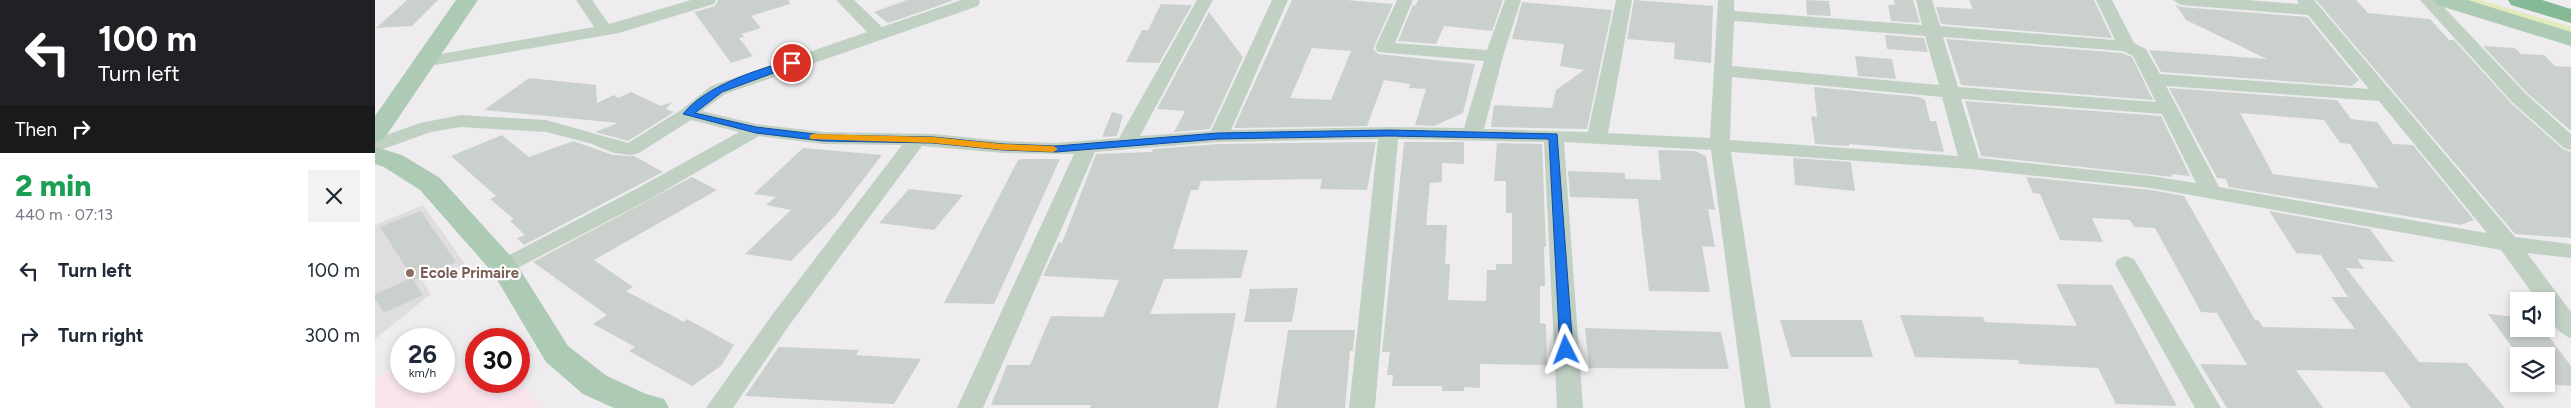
<!DOCTYPE html>
<meta charset="utf-8">
<style>
:root{--surface:#fff;--page:#f2f2f3;--text:#1f2937;--muted:#747a83}
body{margin:0;font-family:Figtree,sans-serif;background:var(--page);color:var(--text);height:100vh;display:flex;flex-direction:column;font-size:19px;white-space:nowrap}
*{box-sizing:border-box;margin:0}
p{font-size:16px;color:var(--muted)}
.icon{flex:none;width:28px;height:28px;fill:none;stroke:currentColor;stroke-width:2;stroke-linecap:round;stroke-linejoin:round}
.map{position:relative;flex:1;overflow:hidden}
.sheet{display:flex;flex-direction:column;background:var(--surface);width:375px}
.sheet>*{flex:none}
.guide{background:#202124;color:#fff;overflow:hidden}
.buttons{position:absolute;left:2135px;top:292px;display:grid;gap:10px}
.buttons a{display:grid;place-items:center;width:45px;height:45px;border-radius:0px;background:var(--surface);box-shadow:0 2px 8px #0003;font-size:25px}
.speed{position:absolute;left:15px;top:328px;display:flex;gap:10px;font-size:25px;font-weight:700;text-align:center}
.speed>*{display:grid;place-content:center;width:65px;height:65px;border-radius:50%;background:var(--surface);box-shadow:0 2px 8px #0003;line-height:1}
.speed small{font-size:12px;font-weight:400}
.speed .limit{border:8px solid #d22;background:#fff;color:#111}
.pin{position:absolute;display:grid;place-items:center;width:42px;height:42px;color:#fff;margin:-21px;border:2px solid #fff;border-radius:50%;box-shadow:0 1px 5px #0007}
.me{position:absolute;width:55px;margin:-28px;rotate:357deg;stroke-linejoin:round;filter:drop-shadow(0 0 4px #0008)}
.turn{display:flex;align-items:center;gap:18px;height:105px;padding:0 15px;font-size:22px}
.turn .icon{width:65px;height:65px;stroke-width:2.5}
.turn b{display:block;font-size:35px;line-height:42px}
.then{display:flex;align-items:center;height:48px;padding:0 15px;background:#0003;gap:10px;font-size:19px}
.round{display:grid;place-items:center;flex:none;width:52px;height:52px;border-radius:0px;background:var(--page)}
.overview{display:flex;align-items:center;justify-content:space-between;height:85px;padding:0 15px}
h1{font-size:30px;font-weight:800;line-height:38px;color:#1e9e55}
ul{padding:0;list-style:none}
li{display:flex;align-items:center;gap:15px;height:65px;padding:0 15px}
li div{flex:1}
li b{display:block;font-size:19px}
li em{font-style:normal}
main{display:flex;flex:1;min-height:0}
.map>svg:first-child{display:block}
</style>
<main>
<section class="sheet">
<div class="guide">
<div class="turn"><svg class="icon" aria-label="left" viewBox="0 0 24 24"><path d="M17 20v-9H6M10 6l-5 5 5 5"/></svg><div><b>100 m</b>Turn left</div></div>
<div class="then">Then<svg class="icon" aria-label="right" viewBox="0 0 24 24"><path d="M7 20v-9h11M14 6l5 5-5 5"/></svg></div>
</div>
<div class="overview"><div><h1>2 min</h1><p>440 m · 07:13</p></div><a class="round"><svg class="icon" aria-label="close" viewBox="0 0 24 24"><path d="M6 6l12 12M18 6L6 18"/></svg></a></div>
<ul>
<li><svg class="icon" aria-label="left" viewBox="0 0 24 24"><path d="M17 20v-9H6M10 6l-5 5 5 5"/></svg><div><b>Turn left</b></div><em>100 m</em></li>
<li><svg class="icon" aria-label="right" viewBox="0 0 24 24"><path d="M7 20v-9h11M14 6l5 5-5 5"/></svg><div><b>Turn right</b></div><em>300 m</em></li>
</ul>
</section>
<div class="map">
<svg width="2196" height="408" viewBox="0 0 2196 408">
<rect width="100%" height="100%" fill="#eeecef"/>
<path fill="#fae5ef" d="M26 368V381H69V373L101 377V381H143L168 408H0V377Z"/>
<path fill="#dfdde0" d="M48 205 90 264 48 282 56 294 0 339V225Z"/>
<path fill="#e3ebbc" d="M2091 0H2105L2196 27V33Z"/>
<path fill="#cad1cd" fill-rule="evenodd" d="M32 0H63L37 26 1 28Z
M343 0H414L415 4 376 16 386 28 367 34 369 37 364 38 378 56 356 63 319 12 340 6Z
M532 0H576L577 1 513 23 499 12Z
M917 0H971L1018 4 998 49 1003 54 1100 64 1088 113 1059 126 1040 125 1051 89 1034 88 1035 84 1009 80 992 126 859 128ZM937 48 976 51 956 100 915 98Z
M1043 0H1128L1117 31 1069 26 1061 44 1023 41 1038 5 1040 6Z
M1259 0 1338 6 1336 63 1299 59 1300 43 1252 39Z
M1431 0 1454 1 1456 16 1432 15Z
M1519 0H1538L1545 23 1516 21 1513 5H1520Z
M1594 0H1719L1737 38 1566 24 1561 7 1598 9Z
M1941 0H1981L1993 13 2055 19 2074 40H2079L2136 103 2188 149 2196 152V238L2140 234Z
M1147 2 1237 10 1212 129 1116 127 1119 105 1177 108 1181 90 1209 70 1185 66 1189 44 1137 39Z
M786 4 817 5 784 63 751 62 767 30H773Z
M1800 4 1806 7 1932 17 1984 80 1977 86 1786 72 1774 50 1892 59 1811 20Z
M834 12 868 57 835 129 799 132 810 111 782 109Z
M1510 35 1549 38 1553 52 1512 49Z
M1571 39 1747 53 1757 57 1778 100 1586 85Z
M2108 46 2140 48 2146 54 2169 55 2180 66 2196 67V131L2152 93Z
M1480 56 1517 59 1521 79 1483 76Z
M154 78 221 85 222 103 239 95 243 98 256 92 286 106 297 102 291 109 299 112 253 141 220 132 243 123 109 110Z
M1439 87 1544 97 1550 100 1555 121H1561L1569 152 1474 144V146L1440 144 1436 116 1442 117Z
M1794 88 1962 100 1976 119 2002 122 2018 144 2038 145 2099 220 2086 225 1854 187 1851 179 1842 178ZM1865 113 1949 120 1965 143 1975 144 2004 188 1898 174Z
M1590 101 1786 116 1815 176 1796 174 1798 177 1606 156Z
M737 112 748 115 742 136 727 137Z
M127 135 154 157 198 141 238 155 259 156 288 172 149 245 142 238 150 235 135 221 139 219 115 199 121 196 76 156Z
M1001 142 992 190 945 189 947 179 826 181 823 190H816L798 249 873 250 866 278 789 279 775 314 861 313 843 408H715L716 405H616L632 365H655L676 316 728 317 744 280 668 276 684 242 687 243 721 154 777 152 778 149 843 144Z
M1029 142H1089V164L1067 163V182L1055 183 1051 225H1072L1070 264H1075L1073 300 1111 301 1112 270H1121V264H1137V213H1131V181H1119L1122 143 1167 144 1171 247H1169L1170 286H1165V323L1171 324 1172 365 1105 364V388L1089 387V391H1067V386H1017L1018 375H1012L1015 352H1007Z
M428 148 507 155 460 216 416 261 370 254 416 210 391 205 401 197 379 194Z
M1283 150 1320 151 1331 156 1340 210 1333 209 1340 247 1327 246 1335 292 1274 291 1263 199 1195 197 1193 171 1250 173V179L1286 180Z
M1418 158 1476 162 1480 191 1420 185Z
M647 159H685L619 304 569 303 643 160Z
M317 177 342 190 219 260 258 287 251 291 309 322 312 319 359 345 346 366 317 386 254 351 260 347 218 324 232 315 158 262Z
M1651 177 1776 190 1809 196 1880 320H1883L1888 327 1980 329 1956 297H1973L1946 255 1921 253 1894 211 1995 229 2019 262 1982 259 1989 269 1971 268 2044 362 2092 363 2130 408H2036L2009 372 1921 370 1948 408H1852L1825 364 1872 365 1842 313 1826 312 1780 228 1759 227 1755 220 1717 218 1728 242 1685 240 1665 194 1658 193Z
M534 189 588 195 559 230 504 223Z
M46 211 81 262 39 280 5 227Z
M37 278 48 295 9 313 0 299V294Z
M1681 284 1737 285 1802 406 1741 404 1723 368 1644 364 1643 360 1540 357 1525 315 1608 317 1610 322 1702 326Z
M923 288 917 322H869L875 289Z
M2113 314 2144 317V329H2168L2196 366V386L2171 384V356L2144 357Z
M1405 320H1487L1498 357H1416Z
M1210 328 1346 332 1354 369 1214 368Z
M913 330H980L978 351H975L970 408H901Z
M404 347 484 350 481 355 546 359 519 404 370 396Z"/>
<g fill="none" stroke-linecap="round" stroke-linejoin="round">
<path fill="#c0d1c4" fill-rule="evenodd" d="M201 0H217L234 24 316 0H341L339 4 244 33 49 67 43 66 40 62 43 58 49 57 219 27Z
M461 0H479L507 27 586 0H604L605 2 603 6 350 94 327 111 381 124 448 132 559 134 628 141 681 143 744 138 822 0H838L765 136 836 131 897 0H913L856 130 1014 127 1089 128 1109 61 1003 52 1000 48 1022 0H1038L1020 43 1112 50 1130 0H1146L1128 56 1109 129 1213 132 1241 0H1257L1233 133 1335 138 1343 0H1359V11L1547 25 1541 0H1557L1565 26 1740 40 1721 0H1737L1759 43 1771 49 1785 74 1994 89 1933 15 1806 5 1798 0H1873L1924 4 1922 0H1939L2140 237 2196 244V258L2152 253 2196 312V338C2181 333 2171 316 2171 301H2163L2126 250 1776 188 1595 169 1356 152 1396 408H1370L1336 150 1189 142 1208 408H1182L1169 142 1023 139 1000 408H974L1003 139 843 142 720 152 608 408H582L699 154 628 153 547 146 413 327 358 408H331L397 315 527 145 448 144 384 136 277 198 129 275 121 272 118 267 121 262 263 188 364 132 316 120 264 153 257 155 239 153 214 143 171 132 86 127 56 132 0 152V139L45 123 86 115 171 120 253 143 306 110 336 86 492 32ZM1359 21 1550 36 1564 85 1357 66ZM1568 37 1748 51 1758 56 1781 102 1583 87ZM1357 77 1567 97 1583 156 1355 140ZM1791 86 2004 101 2112 233 1844 187ZM1586 99 1787 114 1821 183 1776 176 1604 158Z
M2045 0H2062L2151 94 2196 134V150L2189 148 2137 102Z
M1751 256 1759 259 1846 408H1820L1740 264 1743 259Z"/>
<path fill="#adcab5" fill-rule="evenodd" d="M81 0H103L9 139 0 142V116Z
M2059 0H2093L2196 32V46L2062 5Z
M0 147 27 155 65 178 139 260 193 346 232 376 271 394 289 399 294 408H239L208 394 171 362 118 273 45 190 9 167 0 164Z"/>
<path fill="#86b996" fill-rule="evenodd" d="M2133 0H2167L2196 9V23L2136 5Z"/>
</g>
<path fill="#1a73e8" stroke="#114b97" d="M417 60 420 61V65L347 92 320 113 381 127 448 135 558 137 628 144 681 146 843 133 1014 130 1182 134 1198 350 1191 354 1185 350 1174 139 1014 136 843 139 681 152 628 150 558 143 448 141 381 133 308 114C330 86 383 69 417 60Z"/>
<path fill="#f59e0b" d="M438 134 558 137 628 144 678 146 683 149 678 152 628 150 558 143 435 139V135Z"/>
<circle fill="#8d6e63" stroke="#fff" stroke-width="2" cx="35" cy="273" r="5"/>
<g text-anchor="middle" dominant-baseline="central" stroke-width="4.5" stroke-linejoin="round" paint-order="stroke">
<g font-size="15" font-weight="bold" fill="#785e54" stroke="#fff" text-anchor="start">
<text x="45" y="273">Ecole Primaire</text>
</g>
</g>
</svg>
<div class="buttons">
<a><svg class="icon" aria-label="sound" viewBox="0 0 24 24"><path d="M4 9h4l5-4v14l-5-4H4zM17 9q2 3 0 6"/></svg></a>
<a><svg class="icon" aria-label="layers" viewBox="0 0 24 24"><path d="M12 4l9 5-9 5-9-5zM3 14l9 5 9-5"/></svg></a>
</div>
<div class="speed"><div>26<small>km/h</small></div><div class="limit">30</div></div>
<div class="pin" style="left:417px;top:63px;background:#d93025"><svg class="icon" aria-label="arrive" viewBox="0 0 24 24"><path d="M6 21V4h12l-3 4 3 4H6"/></svg></div>
<svg class="me" style="left:1191px;top:350px" viewBox="-20 -20 40 40"><path d="M0-17L14 15 0 8-14 15z" fill="#1a73e8" stroke="#fff" stroke-width="4"/></svg>
</div>
</main>
